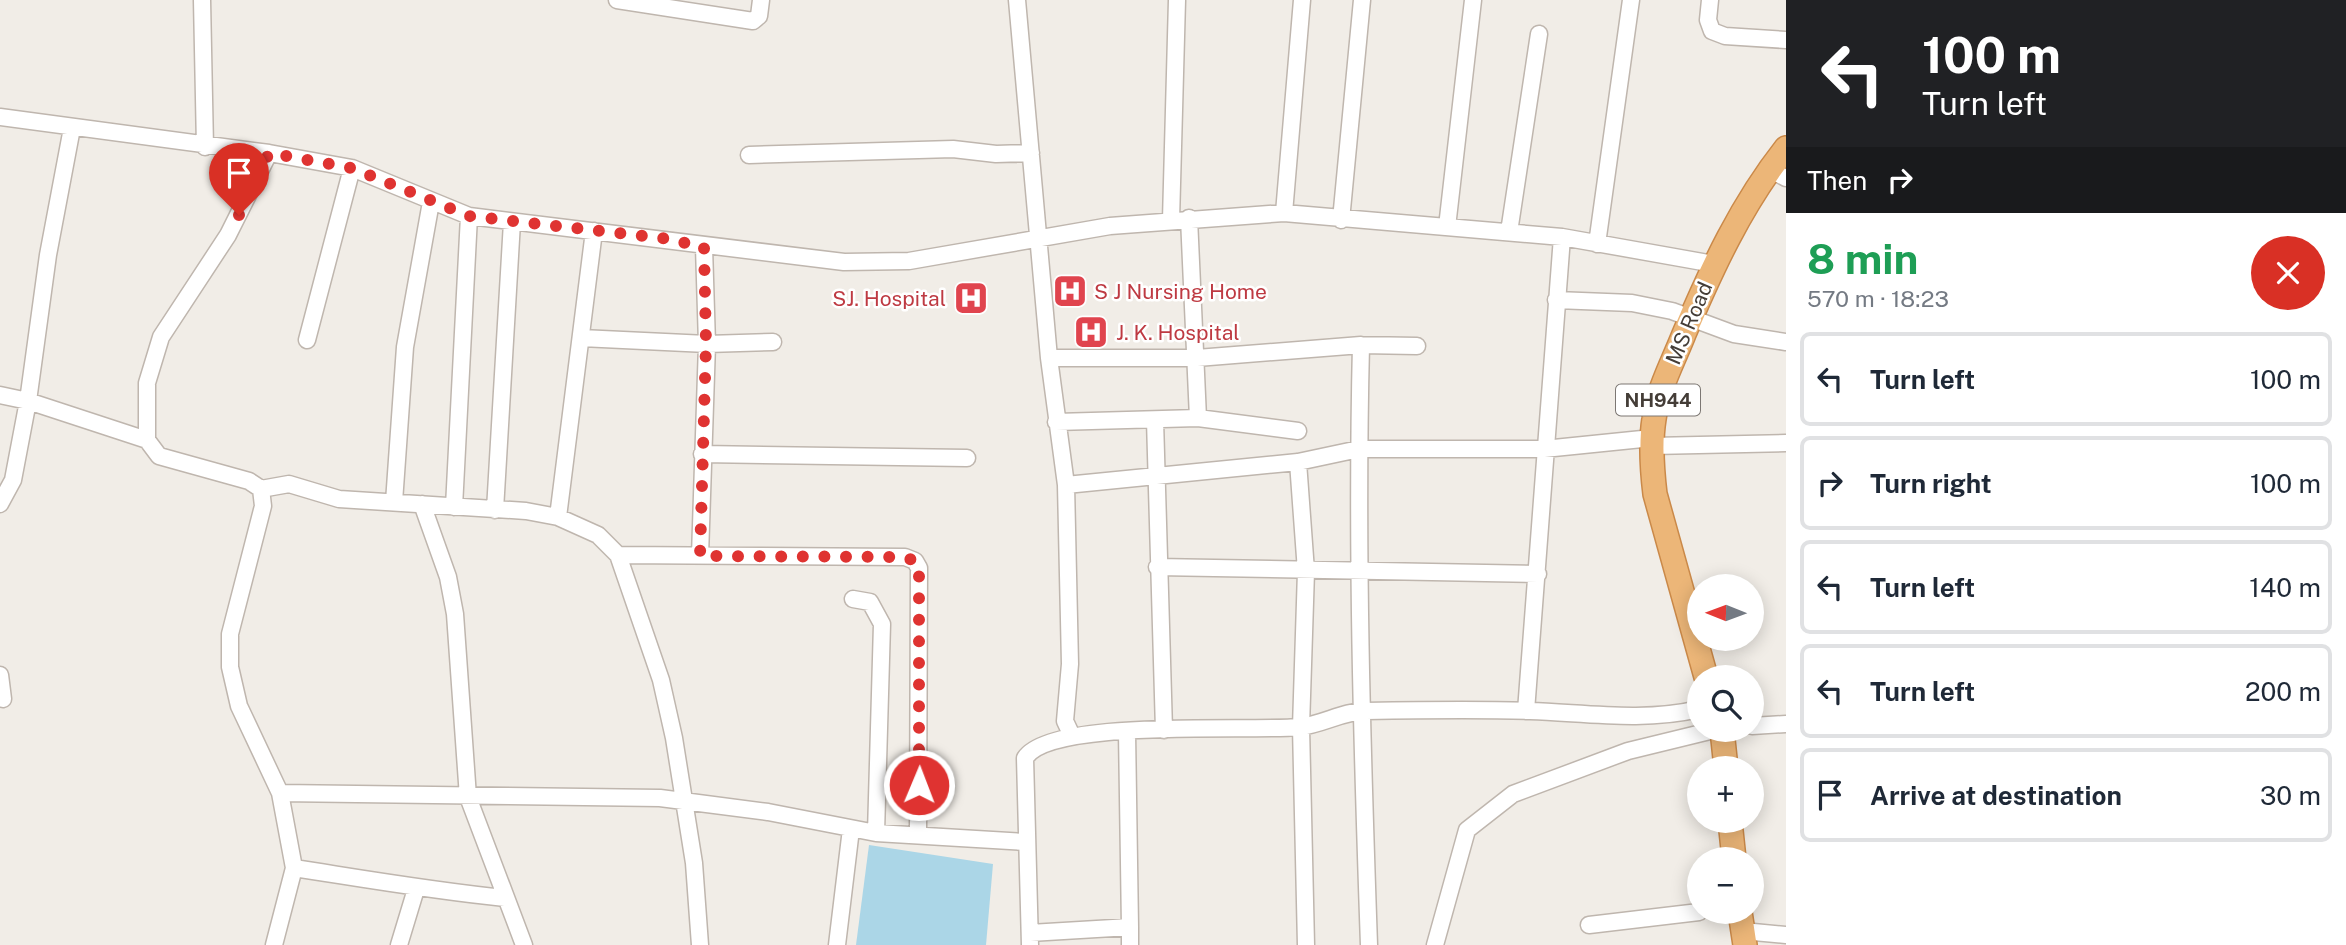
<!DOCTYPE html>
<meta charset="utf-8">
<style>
:root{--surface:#fff;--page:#f2f2f3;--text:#1f2937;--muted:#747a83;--line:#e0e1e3}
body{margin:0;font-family:"Public Sans",sans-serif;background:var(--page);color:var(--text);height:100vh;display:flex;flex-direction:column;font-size:26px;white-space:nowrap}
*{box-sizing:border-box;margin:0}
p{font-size:23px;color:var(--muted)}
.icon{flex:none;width:38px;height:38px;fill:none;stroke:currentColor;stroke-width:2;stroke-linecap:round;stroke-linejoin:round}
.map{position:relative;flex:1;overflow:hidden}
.drawer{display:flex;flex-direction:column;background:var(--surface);width:560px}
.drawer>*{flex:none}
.top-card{background:#202124;color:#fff;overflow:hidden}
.needle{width:46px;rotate:271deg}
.tools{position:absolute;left:1687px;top:574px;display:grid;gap:14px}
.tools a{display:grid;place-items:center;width:77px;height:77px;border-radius:50%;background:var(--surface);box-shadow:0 4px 18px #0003;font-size:35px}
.pin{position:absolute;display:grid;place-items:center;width:60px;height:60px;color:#fff;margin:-72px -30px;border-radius:50% 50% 50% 0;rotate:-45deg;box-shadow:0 0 7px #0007}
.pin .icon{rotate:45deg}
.me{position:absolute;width:77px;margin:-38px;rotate:1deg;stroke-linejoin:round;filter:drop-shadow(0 0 5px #0008)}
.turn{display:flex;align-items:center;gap:24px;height:147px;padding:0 21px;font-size:32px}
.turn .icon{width:91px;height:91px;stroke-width:2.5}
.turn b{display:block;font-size:49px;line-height:60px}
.then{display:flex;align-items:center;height:66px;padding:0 21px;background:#0003;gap:14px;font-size:26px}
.round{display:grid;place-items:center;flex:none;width:74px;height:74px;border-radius:37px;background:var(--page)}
.summary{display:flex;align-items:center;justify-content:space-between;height:119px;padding:0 21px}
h1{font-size:42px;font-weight:700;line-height:52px;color:#1e9e55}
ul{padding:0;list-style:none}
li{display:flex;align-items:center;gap:21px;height:94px;margin:0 14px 10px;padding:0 7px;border:4px solid var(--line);border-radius:10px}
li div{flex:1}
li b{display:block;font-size:26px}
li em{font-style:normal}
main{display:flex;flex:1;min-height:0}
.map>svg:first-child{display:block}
</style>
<main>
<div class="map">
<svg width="1786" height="945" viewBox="0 0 1786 945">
<rect width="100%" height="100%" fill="#f1ede7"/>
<path fill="#abd6e7" d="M869 845 993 864 986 945H856Z"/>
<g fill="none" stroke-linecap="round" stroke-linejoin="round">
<g stroke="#bfb6ae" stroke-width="19">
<path id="minor" d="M202 0 205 147
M617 0 753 21 759 16 761 0
M1017 0 1049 358 1066 485 1070 664 1065 721 1072 736
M1710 0 1708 20 1712 31 1725 36 1786 40
M0 117 269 153 352 168 469 216 844 262 909 261 1110 226 1284 213 1562 237 1714 264
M269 153 228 235 161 337 147 383V440L159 456 249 481 261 489 263 506 230 634V667L239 706 280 793 294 868 274 945
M749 155 953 149 996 154 1031 153
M1769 169 1786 178
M1284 213 1302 0
M1189 218 1198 418
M1171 220 1177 0
M1341 220 1362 0
M1447 227 1473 0
M1509 232 1539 34
M1597 244 1631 0
M1556 300 1632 303 1672 311 1734 334 1786 342
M581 338 707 344 773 342
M307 340 352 168
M1361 345C1356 545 1362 745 1369 945
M1049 358H1197L1361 345 1417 346
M0 395 28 401 147 440
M1155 420 1164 730
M1056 422 1198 418 1298 431
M1652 446 1786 443
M702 454 967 458
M1298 462 1306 571 1301 727 1306 945
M1066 485 1298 462 1359 449H1544L1652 438
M261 489 289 484 339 499 526 511 558 517 598 535 618 555 905 557 915 561 919 568 918 835
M394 502 405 347 431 202
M0 504 13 480 28 401 48 255 72 128
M422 504 448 577 455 614 468 797 524 945
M454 507 469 216
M495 510 512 222
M558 517 594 231
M618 555 661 680 674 738 694 863 700 945
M700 556 707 344 704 247
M1157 567 1538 574
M853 599 870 602 882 624 876 833
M0 675 3 699 0 698
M1526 711 1562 237
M1752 726 1786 724
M1127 732 1130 927
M280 793 660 798 768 812 876 833 1025 842
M294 868C365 879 434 891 505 898
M1589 925 1699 912
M1743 931 1786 935
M1030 933 1130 927V945
M399 945 416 889
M837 945 851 829
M1030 945 1025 758C1051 718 1248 732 1299 727 1322 725 1343 711 1366 711 1421 710 1476 709 1530 711 1587 713 1644 722 1699 709
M1435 945 1467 830 1513 794 1628 751 1714 730"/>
</g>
<g stroke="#ca8949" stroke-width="26">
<path id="highway" d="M1706 677 1655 494C1652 469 1650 444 1654 419 1658 389 1673 362 1684 334 1712 268 1741 205 1786 148
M1722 730 1726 768
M1730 821 1734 859
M1740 912 1745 945"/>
</g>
<use href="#minor" stroke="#fff" stroke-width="16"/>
<use href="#highway" stroke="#ecb678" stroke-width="23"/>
</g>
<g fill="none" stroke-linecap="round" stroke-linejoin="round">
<path stroke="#df3331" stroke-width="12" stroke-dasharray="0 21.6" d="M239 215 269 153 352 168 469 216 662 238 704 247 706 344 700 556 905 557 915 561 919 568V785"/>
</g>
<defs>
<g id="hospital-square" transform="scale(1.75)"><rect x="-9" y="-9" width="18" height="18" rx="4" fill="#e0444e" stroke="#fff"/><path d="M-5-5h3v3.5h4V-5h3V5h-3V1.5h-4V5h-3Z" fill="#fff"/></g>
</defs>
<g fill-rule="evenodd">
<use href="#hospital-square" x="1070" y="291"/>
<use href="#hospital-square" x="971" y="298"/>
<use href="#hospital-square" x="1091" y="332"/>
</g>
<g text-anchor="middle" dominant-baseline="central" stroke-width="5" stroke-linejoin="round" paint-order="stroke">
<rect fill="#fff" stroke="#7c7773" stroke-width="2" x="1616" y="384.5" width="84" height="31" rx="5"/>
<g font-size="19" font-weight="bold" fill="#443d37">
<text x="1658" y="400">NH944</text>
</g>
<g font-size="21" fill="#be3a42" stroke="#fff" text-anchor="start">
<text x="1094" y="291">S J Nursing Home</text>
<text x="946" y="298" text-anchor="end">SJ. Hospital</text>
<text x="1116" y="332">J. K. Hospital</text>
</g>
<g font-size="21" fill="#443d37" stroke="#fff">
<text transform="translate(1689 323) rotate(-67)">MS Road</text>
</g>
</g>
</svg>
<div class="tools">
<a><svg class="needle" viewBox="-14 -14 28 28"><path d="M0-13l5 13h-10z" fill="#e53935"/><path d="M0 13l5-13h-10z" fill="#747a83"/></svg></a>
<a><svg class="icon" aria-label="search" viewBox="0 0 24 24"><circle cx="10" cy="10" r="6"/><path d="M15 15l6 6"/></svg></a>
<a>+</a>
<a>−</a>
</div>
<div class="pin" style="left:239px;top:215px;background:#d93025"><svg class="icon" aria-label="arrive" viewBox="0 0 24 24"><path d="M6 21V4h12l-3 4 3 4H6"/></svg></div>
<svg class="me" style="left:919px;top:785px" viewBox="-20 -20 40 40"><circle r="17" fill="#df3331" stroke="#fff" stroke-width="3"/><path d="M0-11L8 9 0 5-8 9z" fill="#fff"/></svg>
</div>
<section class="drawer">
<div class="top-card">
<div class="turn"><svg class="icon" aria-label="left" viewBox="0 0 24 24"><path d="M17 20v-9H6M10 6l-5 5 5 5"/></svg><div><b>100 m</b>Turn left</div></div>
<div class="then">Then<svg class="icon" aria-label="right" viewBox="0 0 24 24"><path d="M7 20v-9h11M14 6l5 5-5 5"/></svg></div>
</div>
<div class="summary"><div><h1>8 min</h1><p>570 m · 18:23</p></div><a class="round" style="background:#d93025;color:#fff"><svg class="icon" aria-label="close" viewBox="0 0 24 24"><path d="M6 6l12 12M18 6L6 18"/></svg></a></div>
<ul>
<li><svg class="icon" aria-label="left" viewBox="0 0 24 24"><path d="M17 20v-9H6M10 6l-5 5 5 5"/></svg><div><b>Turn left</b></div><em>100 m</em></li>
<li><svg class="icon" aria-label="right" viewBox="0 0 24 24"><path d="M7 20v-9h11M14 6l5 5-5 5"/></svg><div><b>Turn right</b></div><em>100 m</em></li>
<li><svg class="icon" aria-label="left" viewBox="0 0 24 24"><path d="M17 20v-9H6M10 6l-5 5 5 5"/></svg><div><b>Turn left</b></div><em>140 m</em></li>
<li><svg class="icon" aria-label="left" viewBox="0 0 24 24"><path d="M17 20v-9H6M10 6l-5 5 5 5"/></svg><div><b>Turn left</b></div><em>200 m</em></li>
<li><svg class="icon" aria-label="arrive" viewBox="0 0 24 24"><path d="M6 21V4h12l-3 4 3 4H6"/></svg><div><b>Arrive at destination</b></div><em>30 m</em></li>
</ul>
</section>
</main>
